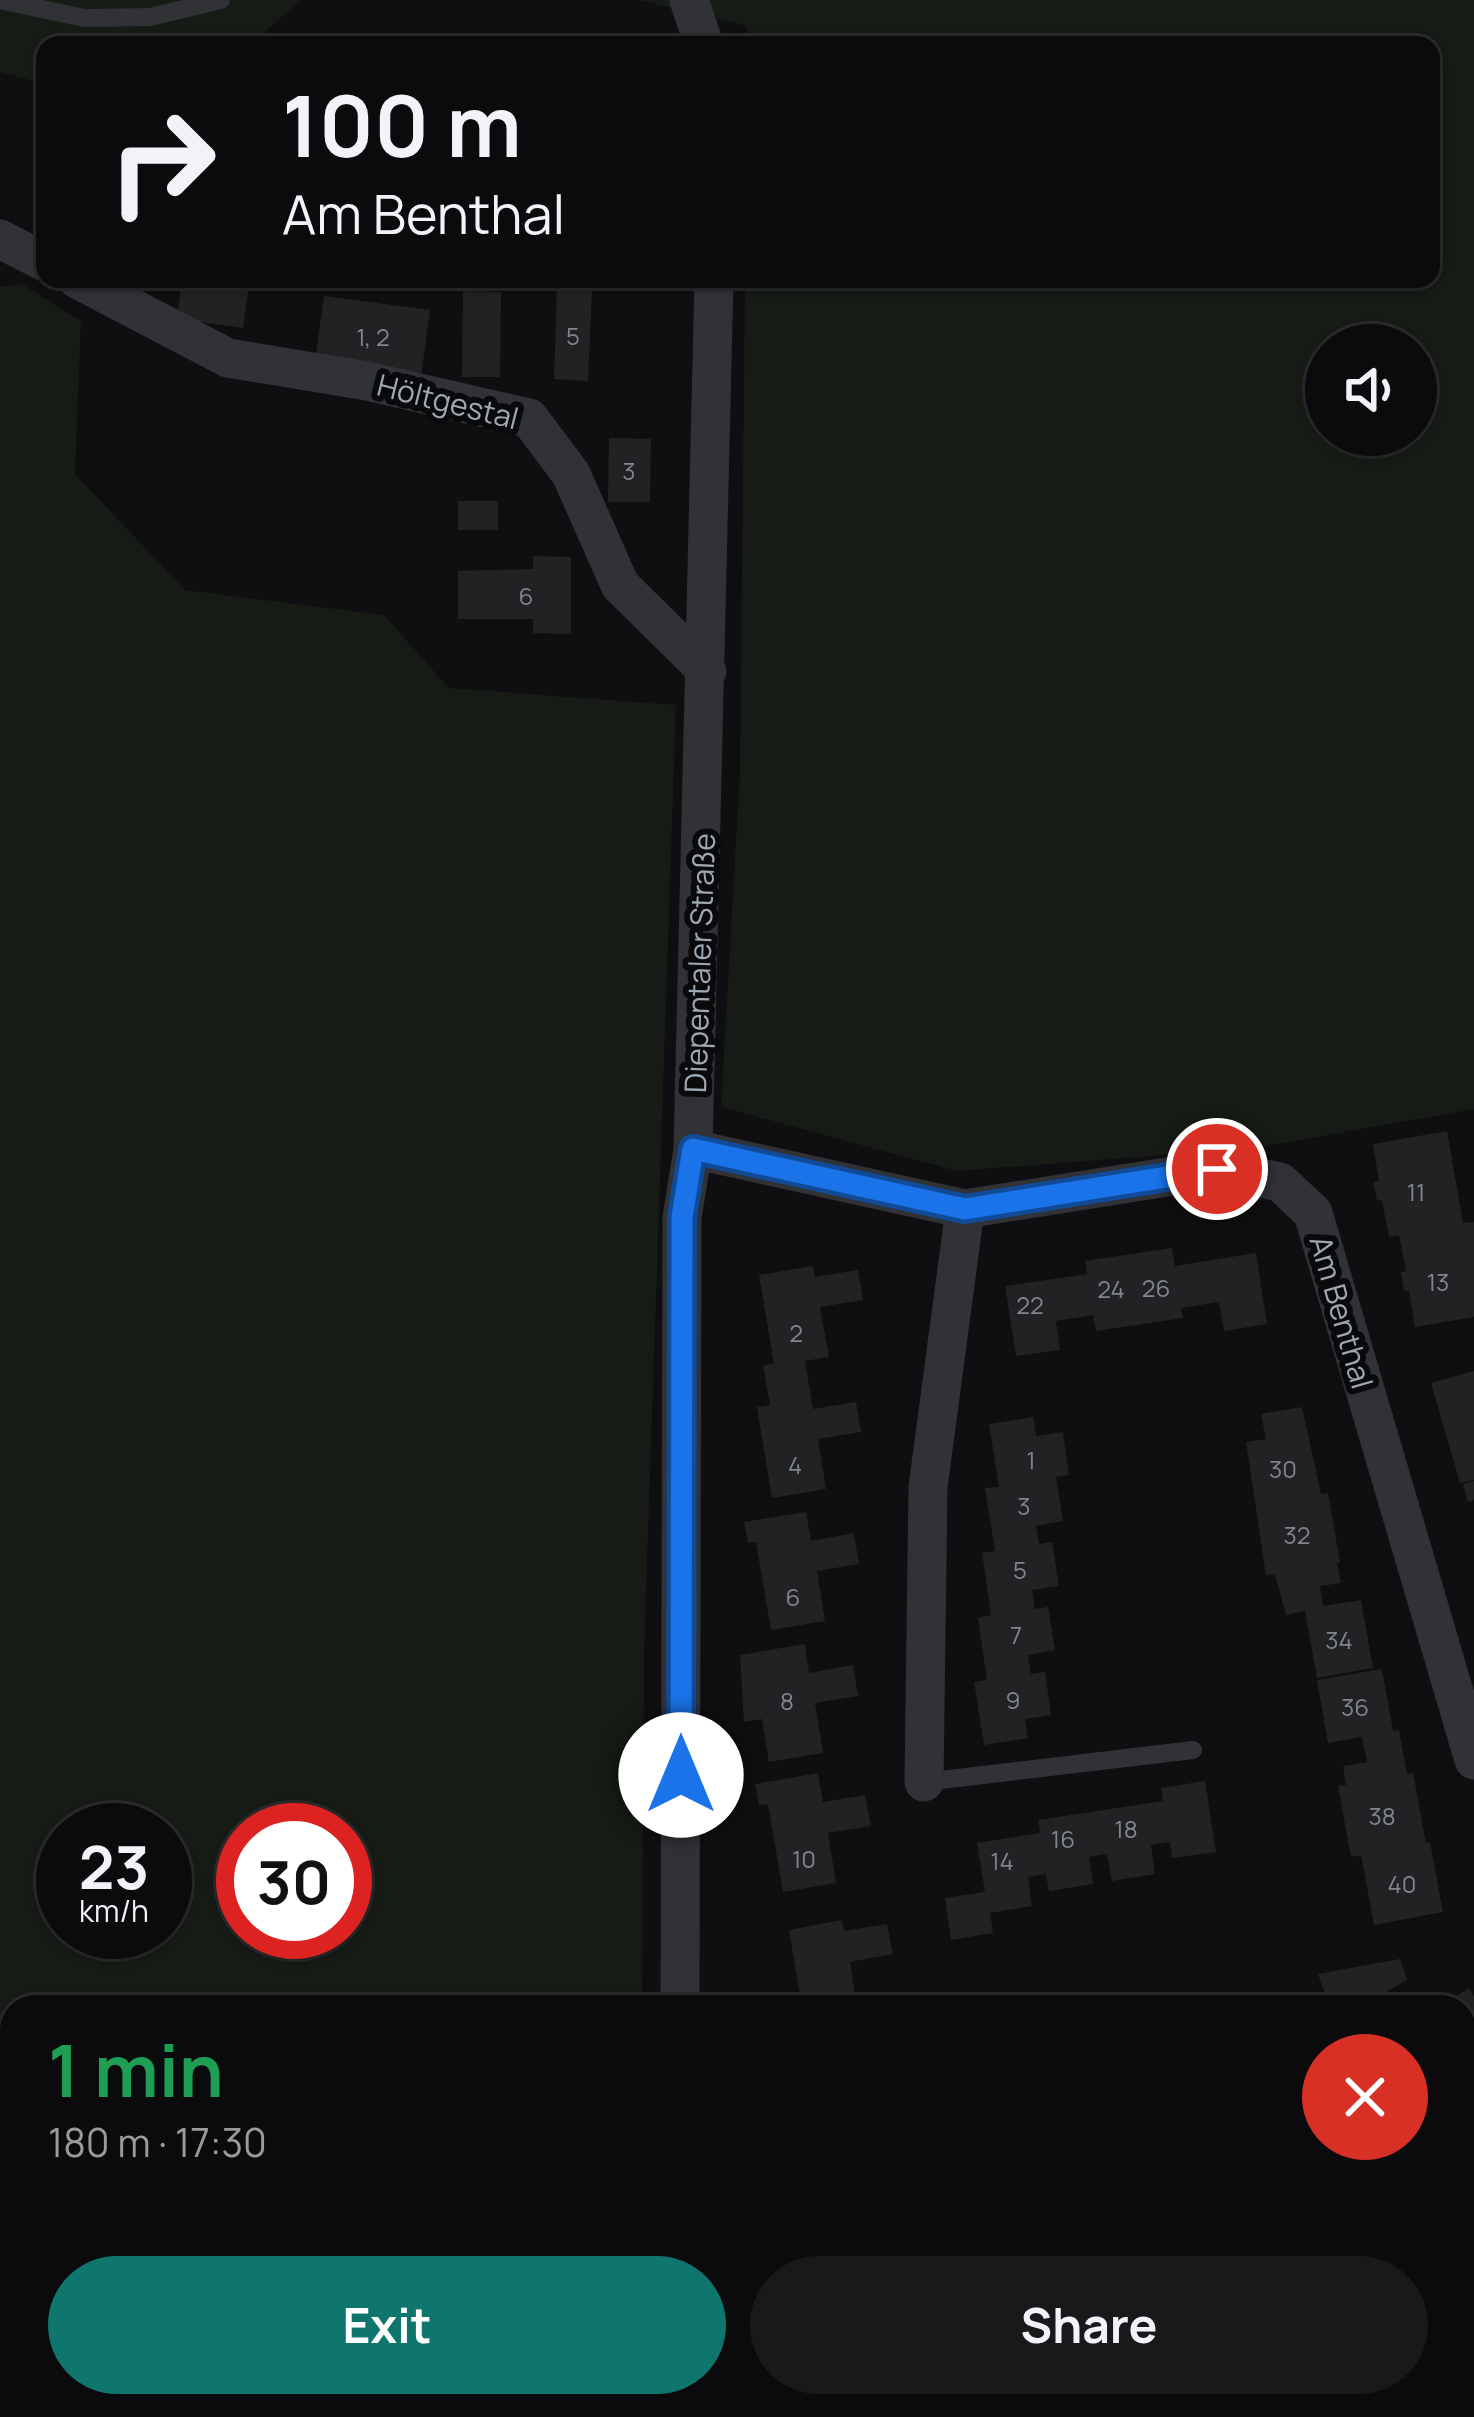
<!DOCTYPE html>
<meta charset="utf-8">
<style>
:root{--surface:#0b0b0d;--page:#19191b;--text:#f1f3f6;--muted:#9a9b9d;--line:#2b2b2e;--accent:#0f766e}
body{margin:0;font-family:Manrope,sans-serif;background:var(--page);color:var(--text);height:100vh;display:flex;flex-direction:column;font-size:45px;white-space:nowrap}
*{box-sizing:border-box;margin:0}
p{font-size:39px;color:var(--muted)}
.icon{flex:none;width:66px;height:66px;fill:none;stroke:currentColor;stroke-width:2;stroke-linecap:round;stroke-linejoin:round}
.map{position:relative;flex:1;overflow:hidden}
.side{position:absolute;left:0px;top:1995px;width:1476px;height:423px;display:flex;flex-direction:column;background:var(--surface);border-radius:36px 36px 0 0;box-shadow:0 3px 9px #0004,0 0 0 3px var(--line)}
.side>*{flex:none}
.banner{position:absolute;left:36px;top:36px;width:1404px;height:252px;border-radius:24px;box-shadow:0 3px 9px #0004,0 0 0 3px var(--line);background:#0b0b0d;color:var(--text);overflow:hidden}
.tools{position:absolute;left:1305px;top:324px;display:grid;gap:24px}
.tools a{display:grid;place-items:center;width:132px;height:132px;border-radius:50%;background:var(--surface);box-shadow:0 3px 9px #0004,0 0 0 3px var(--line);font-size:60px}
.speed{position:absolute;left:36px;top:1803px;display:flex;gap:24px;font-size:60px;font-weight:700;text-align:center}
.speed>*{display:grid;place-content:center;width:156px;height:156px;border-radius:50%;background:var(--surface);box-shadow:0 3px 9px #0004,0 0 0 3px var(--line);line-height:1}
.speed small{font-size:30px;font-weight:400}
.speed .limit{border:18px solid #d22;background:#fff;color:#111}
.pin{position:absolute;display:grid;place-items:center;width:102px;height:102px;color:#fff;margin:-51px;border:6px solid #fff;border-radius:50%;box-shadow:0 3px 12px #0007}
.me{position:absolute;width:132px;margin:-66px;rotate:0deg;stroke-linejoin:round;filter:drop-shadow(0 0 9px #0008)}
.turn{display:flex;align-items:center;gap:42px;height:252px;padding:0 48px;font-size:54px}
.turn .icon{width:156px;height:156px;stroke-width:2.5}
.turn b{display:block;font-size:84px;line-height:102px}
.round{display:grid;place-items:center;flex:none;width:126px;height:126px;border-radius:63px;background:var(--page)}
.headline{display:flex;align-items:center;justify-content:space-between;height:204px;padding:0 48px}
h1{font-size:72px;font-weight:700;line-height:90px;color:#1e9e55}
.button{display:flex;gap:24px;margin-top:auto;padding:24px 48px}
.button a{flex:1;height:138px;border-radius:72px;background:var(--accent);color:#fff;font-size:48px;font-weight:700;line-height:138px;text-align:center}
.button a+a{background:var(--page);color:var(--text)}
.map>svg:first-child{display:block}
</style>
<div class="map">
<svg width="1474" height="2417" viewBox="0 0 1474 2417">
<rect width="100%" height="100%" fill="#0f0f11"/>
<path fill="#161b15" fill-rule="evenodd" d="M0 0H301L250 45H45V84L0 72Z
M638 0H1474V1109L1255 1148 957 1171 721 1107 740 771 745 279H1431V45H748L747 26ZM1326 345H1416V435H1326Z
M20 283 81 321 75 474 185 590 384 615 449 688 676 705 644 1653 642 2007H12V2039L0 2041V287ZM63 1830H165V1932H63ZM243 1830H345V1932H243Z
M300 2406H640V2417H304Z"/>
<path fill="#222225" d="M182 279 249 284 243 328 177 319Z
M557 279H592V284L557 283Z
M557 289 592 291 588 381 554 379Z
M463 291 501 292 500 377H462Z
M324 296 430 310 421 377 315 361Z
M609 438 651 439 650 502H608Z
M458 501H498V530H458Z
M533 556 571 557V634L533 633V619H458V571L533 569Z
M1447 1131 1463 1223 1474 1222V1317L1415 1327 1409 1290 1404 1291 1401 1272 1406 1271 1399 1235 1389 1237 1382 1200H1377L1373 1182 1379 1181 1373 1144Z
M1172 1248 1175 1266 1256 1253 1267 1324 1224 1331 1219 1302 1181 1308 1183 1318 1096 1331 1093 1315 1056 1321 1060 1350 1016 1356 1005 1286 1087 1274 1085 1261Z
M813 1266 815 1277 858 1270 863 1300 820 1307 829 1357 805 1361 813 1409 856 1402 861 1432 818 1439 826 1489 772 1498 757 1407 770 1405 763 1365 774 1364 759 1275Z
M1474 1371V1480L1460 1483 1431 1383Z
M1302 1407 1321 1494 1328 1493 1340 1562 1337 1563 1341 1583 1320 1586 1323 1606 1361 1600 1373 1668 1317 1678 1305 1611 1286 1615 1275 1574 1266 1575 1246 1442 1266 1439 1261 1414Z
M1033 1417 1036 1436 1063 1432 1069 1475 1056 1477 1063 1521 1036 1526 1039 1544 1052 1542 1059 1586 1032 1590 1035 1609 1048 1607 1055 1650 1028 1655 1031 1674 1045 1672 1051 1715 1025 1719 1028 1738 984 1745 974 1682 987 1680 978 1618 991 1615 982 1553 995 1551 985 1488 999 1487 989 1424Z
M1474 1481V1500L1468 1502 1463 1484Z
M806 1512 811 1541 854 1533 859 1564 817 1571 825 1621 771 1630 756 1542 748 1543 744 1522Z
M805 1644 809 1673 853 1665 858 1696 815 1703 823 1753 769 1762 762 1719 744 1722 740 1655Z
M1382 1669 1393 1731 1399 1730 1407 1774 1413 1773 1426 1843 1430 1842 1443 1912 1374 1925 1361 1855 1351 1857 1338 1786 1346 1785 1343 1766 1367 1762 1362 1737 1328 1743 1317 1680Z
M818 1773 823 1802 865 1795 871 1826 828 1833 836 1883 783 1892 768 1804 759 1805 755 1784Z
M1205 1781 1216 1852 1172 1858 1170 1842 1151 1845 1155 1874 1112 1881 1107 1854 1089 1857 1093 1884 1049 1891 1046 1874 1028 1877 1032 1906 990 1913 993 1933 951 1940 945 1898 985 1892 977 1843 1040 1833 1038 1820 1163 1801 1161 1788Z
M842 1920 844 1931 887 1924 893 1954 850 1962 857 2007H802L789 1930Z
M1400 1959 1407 1980 1360 2007H1330L1318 1974Z
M1469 1988 1474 1996V2049L1464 2054V2007H1439Z
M1474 2097V2191H1473L1467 2173 1464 2174V2100Z
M1464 2316 1474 2334V2353L1464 2359Z
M0 2333H12V2351H0Z
M733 2406H800L799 2417H733Z
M945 2406H997L1001 2417H949Z
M1037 2406H1107L1109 2417H1040Z
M1161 2406H1186L1197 2417H1150Z"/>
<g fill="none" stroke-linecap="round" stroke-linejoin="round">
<path stroke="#303236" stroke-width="18" d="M0 0 84 18 150 17 221 0
M924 1782 1193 1750
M181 2406 209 2417"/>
<path stroke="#303236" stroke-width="39" d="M689 0 704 45
M0 239 45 262
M77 279 228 358 367 381 529 418 571 474 620 585 707 671
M693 1149 965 1209 1217 1169 1280 1182 1313 1213 1474 1760
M924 1782 928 1487 965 1209
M680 2007 682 1218 693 1149 714 279
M677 2417V2406"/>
</g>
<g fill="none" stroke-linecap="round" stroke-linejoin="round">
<g stroke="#114b97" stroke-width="30">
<path id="route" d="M681 1775 682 1217 693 1149 965 1209 1217 1169"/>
</g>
<use href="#route" stroke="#1a73e8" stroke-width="21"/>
</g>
<g text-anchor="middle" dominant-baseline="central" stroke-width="12" stroke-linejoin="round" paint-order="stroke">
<g font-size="24" fill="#7f868f">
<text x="573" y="335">5</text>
<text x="373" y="336">1, 2</text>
<text x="629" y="470">3</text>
<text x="526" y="595">6</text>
<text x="1416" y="1191">11</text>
<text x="1438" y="1281">13</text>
<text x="1156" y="1287">26</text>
<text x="1111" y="1288">24</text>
<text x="1030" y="1304">22</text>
<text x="796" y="1332">2</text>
<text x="1031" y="1459">1</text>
<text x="795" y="1464">4</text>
<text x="1283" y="1468">30</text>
<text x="1024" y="1505">3</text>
<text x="1297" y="1534">32</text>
<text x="1020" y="1569">5</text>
<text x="793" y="1596">6</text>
<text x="1016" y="1634">7</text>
<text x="1339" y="1639">34</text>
<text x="1013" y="1699">9</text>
<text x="787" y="1700">8</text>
<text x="1355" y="1706">36</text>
<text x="1382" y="1815">38</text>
<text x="1126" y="1828">18</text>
<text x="1063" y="1838">16</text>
<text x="804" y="1858">10</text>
<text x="1002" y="1860">14</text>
<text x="1402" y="1883">40</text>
</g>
<g font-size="30" fill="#9fa9b3" stroke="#0a0a0c">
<text transform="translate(448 401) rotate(14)">Höltgestal</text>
<text transform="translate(699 963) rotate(-88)">Diepentaler Straße</text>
<text transform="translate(1342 1312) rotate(74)">Am Benthal</text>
</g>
</g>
</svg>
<div class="tools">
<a><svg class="icon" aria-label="sound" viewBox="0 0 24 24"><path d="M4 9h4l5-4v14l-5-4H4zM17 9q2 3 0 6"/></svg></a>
</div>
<div class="speed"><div>23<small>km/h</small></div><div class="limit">30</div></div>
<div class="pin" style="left:1217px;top:1169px;background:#d93025"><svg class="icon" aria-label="arrive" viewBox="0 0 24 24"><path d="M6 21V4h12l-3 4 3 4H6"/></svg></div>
<svg class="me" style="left:681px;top:1775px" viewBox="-20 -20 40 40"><circle r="19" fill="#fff"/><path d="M0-13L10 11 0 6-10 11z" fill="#1a73e8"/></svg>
<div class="banner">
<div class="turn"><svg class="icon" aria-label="right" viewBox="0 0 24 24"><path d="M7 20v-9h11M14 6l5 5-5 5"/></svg><div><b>100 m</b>Am Benthal</div></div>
</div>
<section class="side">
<div class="headline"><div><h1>1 min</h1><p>180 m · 17:30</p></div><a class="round" style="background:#d93025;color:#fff"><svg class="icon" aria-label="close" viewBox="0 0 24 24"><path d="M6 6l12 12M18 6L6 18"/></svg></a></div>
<div class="button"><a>Exit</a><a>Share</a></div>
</section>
</div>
